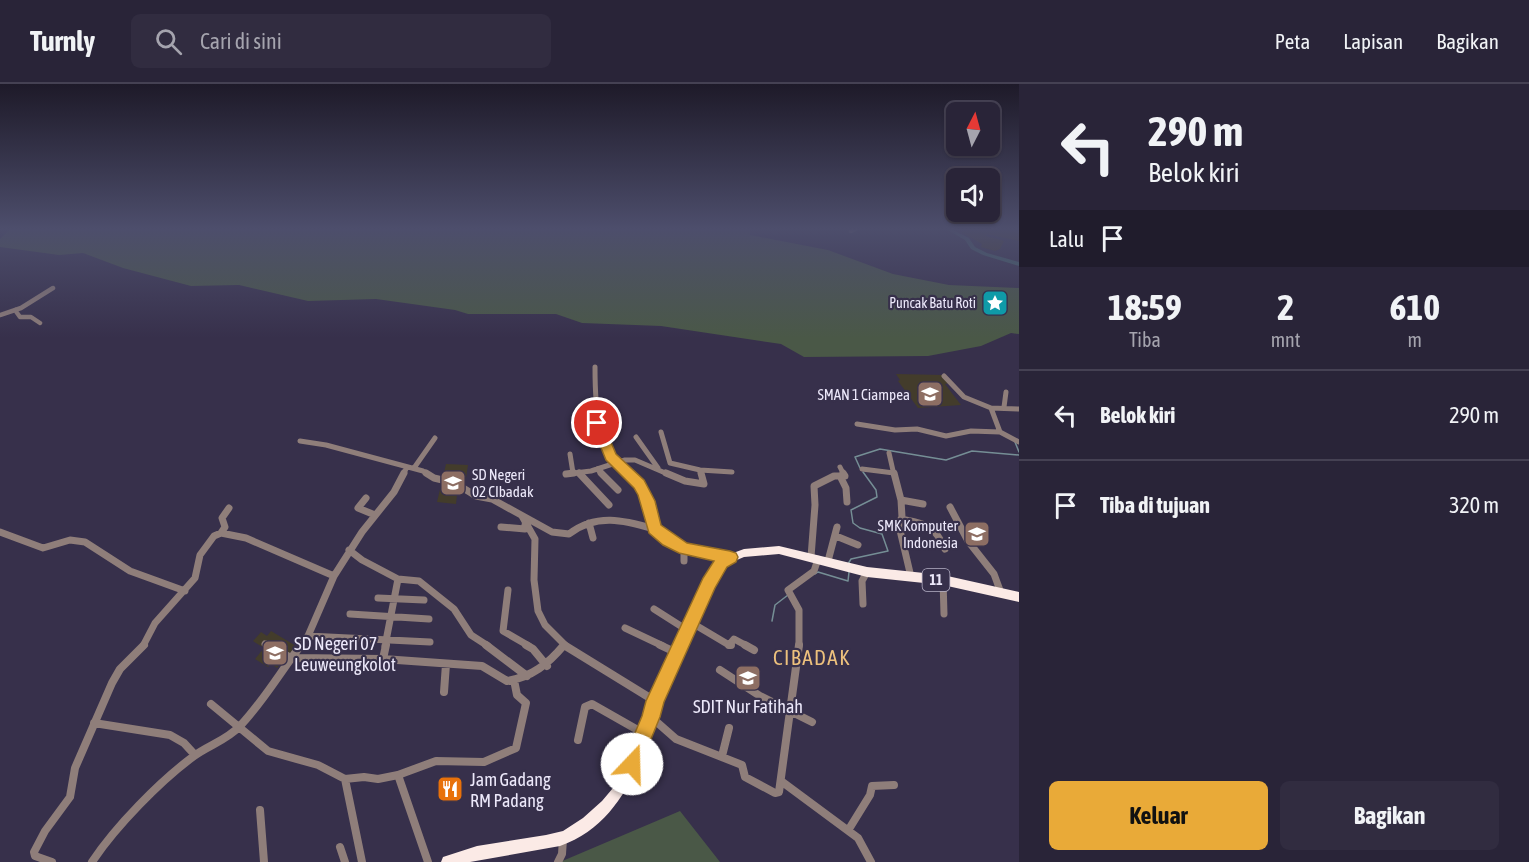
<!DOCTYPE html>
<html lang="id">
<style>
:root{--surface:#292438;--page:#312c40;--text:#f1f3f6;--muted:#a5a4ae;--line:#454153;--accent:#e9aa38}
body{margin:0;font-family:"Asap Condensed",sans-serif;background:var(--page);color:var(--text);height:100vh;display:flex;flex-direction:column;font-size:22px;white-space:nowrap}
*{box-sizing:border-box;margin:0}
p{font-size:20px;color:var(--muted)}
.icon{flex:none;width:33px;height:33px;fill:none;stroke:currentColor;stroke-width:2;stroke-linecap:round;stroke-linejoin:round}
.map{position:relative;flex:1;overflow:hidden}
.sheet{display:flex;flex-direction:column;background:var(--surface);width:510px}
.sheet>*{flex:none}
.banner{background:#292438;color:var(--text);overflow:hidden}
.needle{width:39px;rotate:6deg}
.tools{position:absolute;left:946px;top:18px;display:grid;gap:12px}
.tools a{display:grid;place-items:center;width:54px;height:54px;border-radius:9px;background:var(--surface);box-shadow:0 2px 4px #0004,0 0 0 2px var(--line);font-size:30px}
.pin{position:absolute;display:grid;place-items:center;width:51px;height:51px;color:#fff;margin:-26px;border:3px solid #fff;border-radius:50%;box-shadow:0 2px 6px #0007}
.me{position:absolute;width:66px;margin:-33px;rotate:21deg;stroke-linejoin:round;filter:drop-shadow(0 0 4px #0008)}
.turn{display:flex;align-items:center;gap:21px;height:126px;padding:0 30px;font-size:27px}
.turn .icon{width:78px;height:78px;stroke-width:2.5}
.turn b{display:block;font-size:42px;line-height:51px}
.then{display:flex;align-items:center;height:57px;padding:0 30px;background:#0003;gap:12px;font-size:22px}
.eta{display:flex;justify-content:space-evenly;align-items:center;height:102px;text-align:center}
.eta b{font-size:36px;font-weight:700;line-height:42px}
.action{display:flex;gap:12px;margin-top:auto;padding:12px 30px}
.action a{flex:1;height:69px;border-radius:9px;background:var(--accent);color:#111;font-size:24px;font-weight:700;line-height:69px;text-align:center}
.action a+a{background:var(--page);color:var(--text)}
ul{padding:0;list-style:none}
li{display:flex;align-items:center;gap:18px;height:90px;padding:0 30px;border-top:2px solid var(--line)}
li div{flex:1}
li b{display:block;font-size:22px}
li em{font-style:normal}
header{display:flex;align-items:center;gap:36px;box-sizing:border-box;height:84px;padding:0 30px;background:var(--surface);border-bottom:2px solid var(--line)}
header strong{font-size:28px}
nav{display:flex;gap:33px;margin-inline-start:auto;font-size:21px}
.search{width:420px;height:54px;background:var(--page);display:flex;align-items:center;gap:15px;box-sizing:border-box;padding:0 21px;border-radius:9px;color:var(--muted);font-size:22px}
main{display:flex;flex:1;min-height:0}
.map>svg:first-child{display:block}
</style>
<header>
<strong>Turnly</strong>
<div class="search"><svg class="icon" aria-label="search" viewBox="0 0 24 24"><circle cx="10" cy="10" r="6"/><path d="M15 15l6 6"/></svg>Cari di sini</div>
<nav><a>Peta</a><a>Lapisan</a><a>Bagikan</a></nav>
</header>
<main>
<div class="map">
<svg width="1019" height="778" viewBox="0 0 1019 778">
<rect width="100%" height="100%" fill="#37304b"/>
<path fill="#443c2b" d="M963 145H1016L1019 146V157L987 150 986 152 1004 157 1000 165 995 167 981 163 982 160 961 148 964 147Z"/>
<path fill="#433c2b" d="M896 290 943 291 949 299 945 300 961 321 918 324 898 297 900 296Z
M446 380 468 381 465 401 458 402 456 420 437 418Z
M271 547 296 562 277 584 271 580 268 583 255 575 264 564 253 557 261 548 267 552Z"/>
<path fill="#4a5847" d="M10 145H750V151L828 166 893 190 949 201 1019 204V250L1011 249 981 262 928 272 804 273 781 260 661 242 582 239 556 230H468L455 226 376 215 308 217 239 201 191 202 123 184 83 169 59 171 0 163V155Z
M680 727 720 778H560Z"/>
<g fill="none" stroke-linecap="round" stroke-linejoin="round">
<path stroke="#758e95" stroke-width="1.5" d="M1015 358 1019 368
M860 384 855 373 880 365 946 376 972 367 1019 371
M848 480 851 475 888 467 882 450 860 444 853 439 851 426 877 413 876 406 863 388
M815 490 818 488 848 497 849 488
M772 537 775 521 788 511"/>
<path fill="#42676a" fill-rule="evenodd" d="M946 145H951L969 154 975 163 987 169 1019 178V182L983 171 971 165 965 156Z"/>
<path stroke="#8f7e7a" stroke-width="4.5" d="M851 147 855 145
M15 226 20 233H31L40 239
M0 231 21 224 53 204"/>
<path stroke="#8f7e7a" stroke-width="5" d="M595 283C595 324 596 362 629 391
M944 292 964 313 991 324 1000 348 1019 358
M1004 323 1006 308
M991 324 1019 325
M857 340 895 346 917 345 946 352 971 347 1000 348
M661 348 670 379 700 386 732 388
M636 353 658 384
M300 357 326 361 423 387 429 391
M889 369 894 391
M570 370 573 389
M840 383 844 391
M414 384 435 354
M597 385 603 391
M862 385 894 389
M700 386 701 391
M566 390 591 387 625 376H635L670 391
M403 391 407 383"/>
<path stroke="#8f7e7a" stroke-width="7" d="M426 389 434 394 455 399 476 412 492 415 552 448 569 450C596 429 624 436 654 445
M579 389 609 421
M601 389 618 406
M628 389C642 402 645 416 651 434 660 467 701 469 730 473
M666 389 685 397 704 400 701 389
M894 389 901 416 902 433 899 442 911 493
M566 390 574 389
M840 392 846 404 847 418
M366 414 358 424 375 431
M901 416 923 420
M950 423 968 457 994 490 1001 509
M522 432 535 455 534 496 538 527 545 541 566 562
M901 435C926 440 934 440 945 465
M589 439 593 454
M501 443 525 445V441
M0 448 43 464 70 456 85 458 130 487 185 507
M221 449 225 443 222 434 229 424
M836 452 858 461
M684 465V477
M349 466 362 476 398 495 419 497 454 525 471 551 488 562
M811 473 815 421 814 402 834 392H845L843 389
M828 477 837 443
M943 496 944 530
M508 506 503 547 529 562
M378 514 424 516
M863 520 862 497 867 488
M654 525 687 546
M350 530 429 535
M692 539 729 561 734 555 747 562
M625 544 663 562
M308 552 430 558
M265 560 269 562
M143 562 155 539 195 494 200 471 214 452 221 449 246 454 334 492 362 448 394 408 404 389
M300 562 308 552 334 492
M385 562 398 495
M799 562V526L788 506 814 487 818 475"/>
<path stroke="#8f7e7a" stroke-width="8" d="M267 561 291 574 383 575 482 582 507 597C532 593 548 580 564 561
M486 561 527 592
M526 561 533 565 547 582
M564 561 655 617
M660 561 677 569
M729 561H731
M745 561 754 566
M383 575 386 561
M720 586 760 612 812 638
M444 608 446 580
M211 620 268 667 318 681 345 695 364 693 378 695 398 691 436 677 484 678 516 664 526 619 517 611 514 596
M651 633 676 655 742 681 745 693 775 709 779 708 799 561
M94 639 170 651 184 659 195 671
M578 656 585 623 592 620 643 649
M722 672 729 644
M398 691 428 778
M345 695 362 778
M781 697 858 754 871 778
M260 726 264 778
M849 745 870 711 872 702 894 701
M340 763 345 778
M52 778 35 772 34 768 45 747 70 713 75 684 112 599 120 585 144 561
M92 778C115 743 160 697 194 672 209 661 227 656 240 642 263 618 281 587 301 561
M558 778 562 770 563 755"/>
<path fill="#fbeae6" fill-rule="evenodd" d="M779 462 867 483 943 491 1019 508V518L943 501 867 493 779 470 744 473 725 481 719 490C700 532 679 574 662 616 658 625 656 634 653 643 635 693 614 743 560 762L470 778H441L443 773 477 762 546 751 563 747 583 734 602 717 613 704 626 679 651 613 711 484 717 475 744 465Z"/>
</g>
<linearGradient id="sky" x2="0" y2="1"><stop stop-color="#1e1a29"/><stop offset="0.57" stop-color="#4d4e6c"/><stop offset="1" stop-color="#4d4e6c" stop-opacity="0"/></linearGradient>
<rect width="1019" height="254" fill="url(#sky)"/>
<path fill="#e9aa38" stroke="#976e24" stroke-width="1.5" d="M597 335 603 339 616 370 644 396 655 417 661 441 687 459 730 467 736 469 738 473 736 478 727 483 715 504 664 618 660 633 638 687 632 689 625 687 622 680 642 632 646 617 703 494 714 477 679 469 663 461 649 449 638 411 634 404 606 376 591 339Z"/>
<defs>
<g id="sight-square" transform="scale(1.35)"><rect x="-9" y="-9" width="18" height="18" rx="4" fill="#0f9aa8" stroke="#37304b"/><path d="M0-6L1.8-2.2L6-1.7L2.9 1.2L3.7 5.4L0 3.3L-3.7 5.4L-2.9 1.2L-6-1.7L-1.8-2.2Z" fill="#fff"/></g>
<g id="school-square" transform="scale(1.35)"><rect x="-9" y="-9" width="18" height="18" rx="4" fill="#8d6e63" stroke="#37304b"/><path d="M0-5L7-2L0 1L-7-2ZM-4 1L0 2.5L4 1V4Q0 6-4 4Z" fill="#fff"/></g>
<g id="restaurant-square" transform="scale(1.35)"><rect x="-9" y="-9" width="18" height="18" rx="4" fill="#e8710a" stroke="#37304b"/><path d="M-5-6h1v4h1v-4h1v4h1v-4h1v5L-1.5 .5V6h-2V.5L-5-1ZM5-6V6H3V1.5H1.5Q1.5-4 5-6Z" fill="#fff"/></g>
</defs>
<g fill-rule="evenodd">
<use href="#sight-square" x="995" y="219"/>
<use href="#school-square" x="930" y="310"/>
<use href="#school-square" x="453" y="399"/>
<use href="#school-square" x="977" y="450"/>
<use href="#school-square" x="275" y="569"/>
<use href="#school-square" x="748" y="594"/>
<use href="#restaurant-square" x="450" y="705"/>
</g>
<g text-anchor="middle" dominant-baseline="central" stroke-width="4.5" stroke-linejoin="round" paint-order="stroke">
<g font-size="14" fill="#ece8fa" stroke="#37304b" text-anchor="end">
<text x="976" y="219">Puncak Batu Roti</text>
</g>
<rect fill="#37304b" stroke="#b6b1c6" stroke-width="1.5" x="922.5" y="485" width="27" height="22" rx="4.5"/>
<g font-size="14" font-weight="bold" fill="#ece8fa">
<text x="936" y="496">11</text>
</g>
<g font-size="15" fill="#ece8fa" stroke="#37304b" text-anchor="end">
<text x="910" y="310">SMAN 1 Ciampea</text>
<text x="472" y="390" text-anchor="start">SD Negeri<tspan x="472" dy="17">02 CIbadak</tspan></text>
<text x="958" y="441">SMK Komputer<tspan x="958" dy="17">Indonesia</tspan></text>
</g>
<g font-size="18" fill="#ece8fa" stroke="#37304b" text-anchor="start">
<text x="294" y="559">SD Negeri 07<tspan x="294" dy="21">Leuweungkolot</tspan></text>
<text x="748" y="622" text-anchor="middle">SDIT Nur Fatihah</text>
<text x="470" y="695">Jam Gadang<tspan x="470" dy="21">RM Padang</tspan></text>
</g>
<g font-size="21" letter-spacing="1.5" fill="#edc17d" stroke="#37304b">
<text x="812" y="573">CIBADAK</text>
</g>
</g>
</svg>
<div class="tools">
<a><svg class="needle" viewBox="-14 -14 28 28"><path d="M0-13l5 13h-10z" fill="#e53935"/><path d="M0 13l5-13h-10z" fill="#a5a4ae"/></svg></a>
<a><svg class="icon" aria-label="sound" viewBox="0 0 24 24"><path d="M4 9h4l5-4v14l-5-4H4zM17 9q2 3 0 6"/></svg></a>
</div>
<div class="pin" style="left:597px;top:339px;background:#d93025"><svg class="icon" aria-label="arrive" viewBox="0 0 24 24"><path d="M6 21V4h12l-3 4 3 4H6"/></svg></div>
<svg class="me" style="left:632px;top:680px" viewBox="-20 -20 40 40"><circle r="19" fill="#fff"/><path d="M0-13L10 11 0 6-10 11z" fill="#e9aa38"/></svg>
</div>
<section class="sheet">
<div class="banner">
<div class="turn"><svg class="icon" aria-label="left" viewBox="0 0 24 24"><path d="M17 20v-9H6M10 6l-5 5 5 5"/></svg><div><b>290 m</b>Belok kiri</div></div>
<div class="then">Lalu<svg class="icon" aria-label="arrive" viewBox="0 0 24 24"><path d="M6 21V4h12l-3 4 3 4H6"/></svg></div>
</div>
<div class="eta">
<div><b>18:59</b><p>Tiba</p></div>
<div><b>2</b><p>mnt</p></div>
<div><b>610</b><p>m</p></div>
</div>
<ul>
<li><svg class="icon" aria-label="left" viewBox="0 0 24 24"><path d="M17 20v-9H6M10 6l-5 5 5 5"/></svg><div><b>Belok kiri</b></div><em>290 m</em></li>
<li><svg class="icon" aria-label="arrive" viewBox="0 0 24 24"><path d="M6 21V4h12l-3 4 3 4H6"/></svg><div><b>Tiba di tujuan</b></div><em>320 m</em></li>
</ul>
<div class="action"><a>Keluar</a><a>Bagikan</a></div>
</section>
</main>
